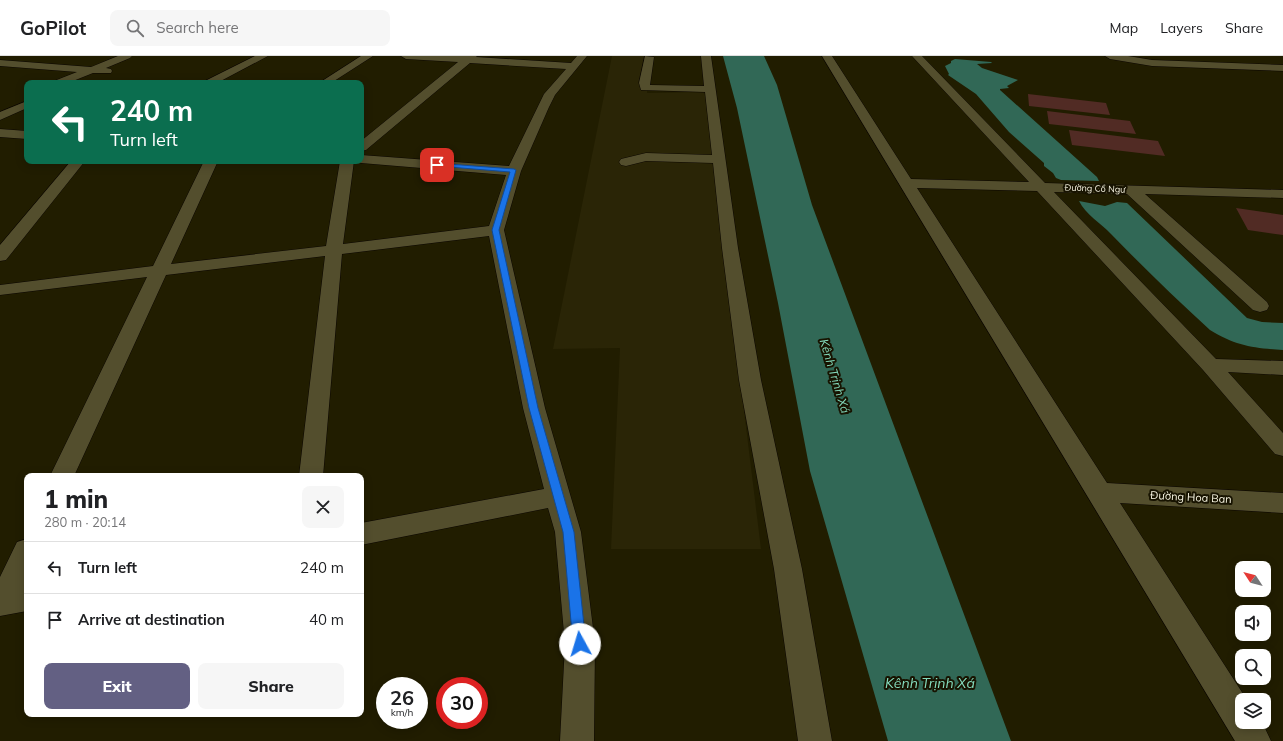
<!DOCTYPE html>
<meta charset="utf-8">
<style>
:root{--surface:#fff;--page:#f6f6f6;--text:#202124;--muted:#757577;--line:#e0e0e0;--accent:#636083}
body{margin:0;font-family:Mulish,sans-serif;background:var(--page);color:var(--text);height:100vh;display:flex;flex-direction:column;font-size:15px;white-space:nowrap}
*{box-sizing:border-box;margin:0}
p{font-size:13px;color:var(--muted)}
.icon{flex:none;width:22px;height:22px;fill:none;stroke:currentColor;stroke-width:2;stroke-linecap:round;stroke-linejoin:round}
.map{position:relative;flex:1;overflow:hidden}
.drawer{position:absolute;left:24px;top:417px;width:340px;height:244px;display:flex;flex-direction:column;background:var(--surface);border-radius:8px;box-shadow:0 2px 10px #0003}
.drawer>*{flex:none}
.guide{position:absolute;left:24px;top:24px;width:340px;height:84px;border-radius:8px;box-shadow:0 2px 10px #0003;background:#0b6e4f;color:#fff;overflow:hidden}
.needle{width:26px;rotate:306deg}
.buttons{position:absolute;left:1235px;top:505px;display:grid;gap:8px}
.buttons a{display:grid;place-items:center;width:36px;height:36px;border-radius:8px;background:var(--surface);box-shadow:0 2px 10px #0003;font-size:20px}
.speed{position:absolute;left:376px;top:621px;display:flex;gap:8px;font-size:20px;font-weight:700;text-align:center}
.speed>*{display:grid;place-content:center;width:52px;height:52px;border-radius:50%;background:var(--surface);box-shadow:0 2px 10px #0003;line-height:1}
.speed small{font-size:10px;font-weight:400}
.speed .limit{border:6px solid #d22;background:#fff;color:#111}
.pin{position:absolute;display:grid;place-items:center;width:34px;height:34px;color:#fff;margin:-17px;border-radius:8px;box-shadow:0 2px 6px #0006}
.me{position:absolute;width:44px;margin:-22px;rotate:354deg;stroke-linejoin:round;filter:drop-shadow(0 0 3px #0008)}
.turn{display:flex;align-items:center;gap:14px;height:84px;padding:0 20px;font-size:18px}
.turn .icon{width:52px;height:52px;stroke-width:2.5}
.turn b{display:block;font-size:28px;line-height:34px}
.round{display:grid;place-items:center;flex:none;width:42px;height:42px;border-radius:8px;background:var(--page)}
.head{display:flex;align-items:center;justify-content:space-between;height:68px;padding:0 20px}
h1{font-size:24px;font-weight:800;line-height:30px}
.button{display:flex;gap:8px;margin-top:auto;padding:8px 20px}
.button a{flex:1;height:46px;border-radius:8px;background:var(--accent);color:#fff;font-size:16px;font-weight:800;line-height:46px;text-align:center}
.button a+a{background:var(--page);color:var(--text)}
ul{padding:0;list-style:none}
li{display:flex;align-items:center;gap:12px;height:52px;padding:0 20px;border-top:1px solid var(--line)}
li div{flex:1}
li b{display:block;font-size:15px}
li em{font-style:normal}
header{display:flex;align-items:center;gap:24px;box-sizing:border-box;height:56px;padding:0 20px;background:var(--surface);border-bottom:1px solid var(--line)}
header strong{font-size:19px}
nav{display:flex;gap:22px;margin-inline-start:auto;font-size:14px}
.search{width:280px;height:36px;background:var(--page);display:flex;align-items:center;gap:10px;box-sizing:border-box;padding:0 14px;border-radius:8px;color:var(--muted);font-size:15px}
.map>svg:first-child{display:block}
</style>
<header>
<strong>GoPilot</strong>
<div class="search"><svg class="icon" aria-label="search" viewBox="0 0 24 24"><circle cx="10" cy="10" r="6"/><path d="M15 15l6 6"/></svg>Search here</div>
<nav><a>Map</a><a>Layers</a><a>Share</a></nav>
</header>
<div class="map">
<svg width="1283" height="685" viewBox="0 0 1283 685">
<rect width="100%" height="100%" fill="#211d00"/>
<path fill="#2a2506" d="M612 0H649L647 37 705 36 761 493H611L620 292 553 293Z"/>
<path fill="#512b24" d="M1028 38 1106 47 1110 59 1029 50Z
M1047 55 1130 65 1136 78 1049 68Z
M1069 74 1158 85 1165 100 1072 89Z
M1236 152 1283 159V179L1248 174Z"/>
<path fill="#316856" d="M723 0H764L777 29 812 149 1011 685H888L810 415 778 247 737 52Z
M955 3 991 6 992 7 977 8 982 12 1018 24 1007 30 1009 32 1000 33V34L1097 121 1099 125 1061 124 1056 122 1053 117 1044 110V107L1009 76 976 38 948 19 949 18 945 10 951 7V5Z
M1079 145 1105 150 1117 146 1127 147 1247 262 1262 266 1283 267V294C1253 292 1236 290 1210 274 1176 243 1143 211 1111 178 1101 167 1086 159 1079 145Z"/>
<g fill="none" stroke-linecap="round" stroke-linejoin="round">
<g stroke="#0b0600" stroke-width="1">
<path id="minor" d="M118 0H132L130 2 106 12 111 13 112 15 111 17H93L68 27H53L54 25 77 16 0 10V4L91 11Z
M255 0H268L217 27H204L205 25Z
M361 0H373L331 27H319Z
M401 0H477L476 1 571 7 577 0H587L555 39 549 51 521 115 504 174 545 352 581 476 595 588 594 685H560L565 588 555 476 548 452 361 489V467L544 433 523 352 489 180 342 198 323 420H299L325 200 166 219 74 420H50L147 221 0 239V229L153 210 204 105H218L171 208 326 190 340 105H354L343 188 489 170 506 119 361 107 356 105H361V99L509 110 544 38 566 13 470 7 366 94 361 95V85L458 6 406 3Z
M645 0 654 1 650 29 704 30 701 0H711L738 192 761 324 802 513 832 685H798L774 513 739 324 722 192 713 107 646 105 626 110 621 109 619 106 621 103 646 97 712 99 705 36 641 34 639 27Z
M822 0H832L911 123 1029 126 912 0H922L1045 127 1283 134V142L1145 138 1267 246 1269 250 1267 254 1260 256 1253 254 1127 138 1054 136 1216 303 1283 305V319L1228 316 1283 377V400L1275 398 1203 314 1037 135 917 132 1107 427 1283 437V457L1120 447 1247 644H1242V666H1262L1271 685H1235Z
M1105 0H1128L1152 4 1283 9V15L1152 10 1110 3Z
M27 45V52L0 64V56Z
M0 73 27 75V83L0 81Z
M71 105H85L6 204 0 205V189Z
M27 483V524L24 530 27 529V555L0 560V521L17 486Z"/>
</g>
<use href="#minor" fill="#534e2d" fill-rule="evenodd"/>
</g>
<path fill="#1a73e8" stroke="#114b97" d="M435 107 514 113 516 114 499 174 538 352 574 476 586 588 584 592 580 594 575 592 573 588 563 476 529 352 492 174 510 116 437 110H435Z"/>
<g text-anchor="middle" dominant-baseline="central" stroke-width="4" stroke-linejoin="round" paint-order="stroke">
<g font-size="9" fill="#f7f4e1" stroke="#171300">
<text transform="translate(1095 132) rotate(2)">Đường Cổ Ngư</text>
</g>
<g font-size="11" fill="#f7f4e1" stroke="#171300">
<text transform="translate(1191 441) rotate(3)">Đường Hoa Ban</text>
</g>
<g font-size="12" font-style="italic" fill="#85ddbe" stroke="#171300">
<text transform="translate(835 320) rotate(73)">Kênh Trịnh Xá</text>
</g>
<g font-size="14" font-style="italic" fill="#85ddbe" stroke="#171300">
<text x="930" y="627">Kênh Trịnh Xá</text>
</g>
</g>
</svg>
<div class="buttons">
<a><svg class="needle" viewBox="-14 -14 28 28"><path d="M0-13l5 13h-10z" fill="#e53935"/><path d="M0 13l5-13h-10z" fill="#757577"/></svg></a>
<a><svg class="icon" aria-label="sound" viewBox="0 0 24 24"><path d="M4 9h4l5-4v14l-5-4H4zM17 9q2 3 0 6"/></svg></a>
<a><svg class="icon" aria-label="search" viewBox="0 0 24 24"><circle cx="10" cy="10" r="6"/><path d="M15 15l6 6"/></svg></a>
<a><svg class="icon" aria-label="layers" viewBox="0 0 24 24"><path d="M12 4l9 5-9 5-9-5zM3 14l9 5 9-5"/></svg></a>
</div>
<div class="speed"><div>26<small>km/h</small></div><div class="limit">30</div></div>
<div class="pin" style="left:437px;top:109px;background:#d93025"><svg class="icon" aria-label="arrive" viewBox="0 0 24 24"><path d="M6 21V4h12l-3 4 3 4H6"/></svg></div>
<svg class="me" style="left:580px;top:588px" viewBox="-20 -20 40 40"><circle r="19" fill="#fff"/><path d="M0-13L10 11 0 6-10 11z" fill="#1a73e8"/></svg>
<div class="guide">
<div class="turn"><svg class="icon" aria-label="left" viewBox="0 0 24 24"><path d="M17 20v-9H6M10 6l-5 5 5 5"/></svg><div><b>240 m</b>Turn left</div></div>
</div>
<section class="drawer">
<div class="head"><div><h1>1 min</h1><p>280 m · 20:14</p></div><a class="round"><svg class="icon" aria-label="close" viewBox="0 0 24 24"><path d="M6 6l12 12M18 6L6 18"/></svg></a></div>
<ul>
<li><svg class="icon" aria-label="left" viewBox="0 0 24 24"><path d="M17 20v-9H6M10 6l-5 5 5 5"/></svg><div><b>Turn left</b></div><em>240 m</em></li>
<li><svg class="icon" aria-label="arrive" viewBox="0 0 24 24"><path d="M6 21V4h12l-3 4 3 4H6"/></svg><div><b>Arrive at destination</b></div><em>40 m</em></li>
</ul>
<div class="button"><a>Exit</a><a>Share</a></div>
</section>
</div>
